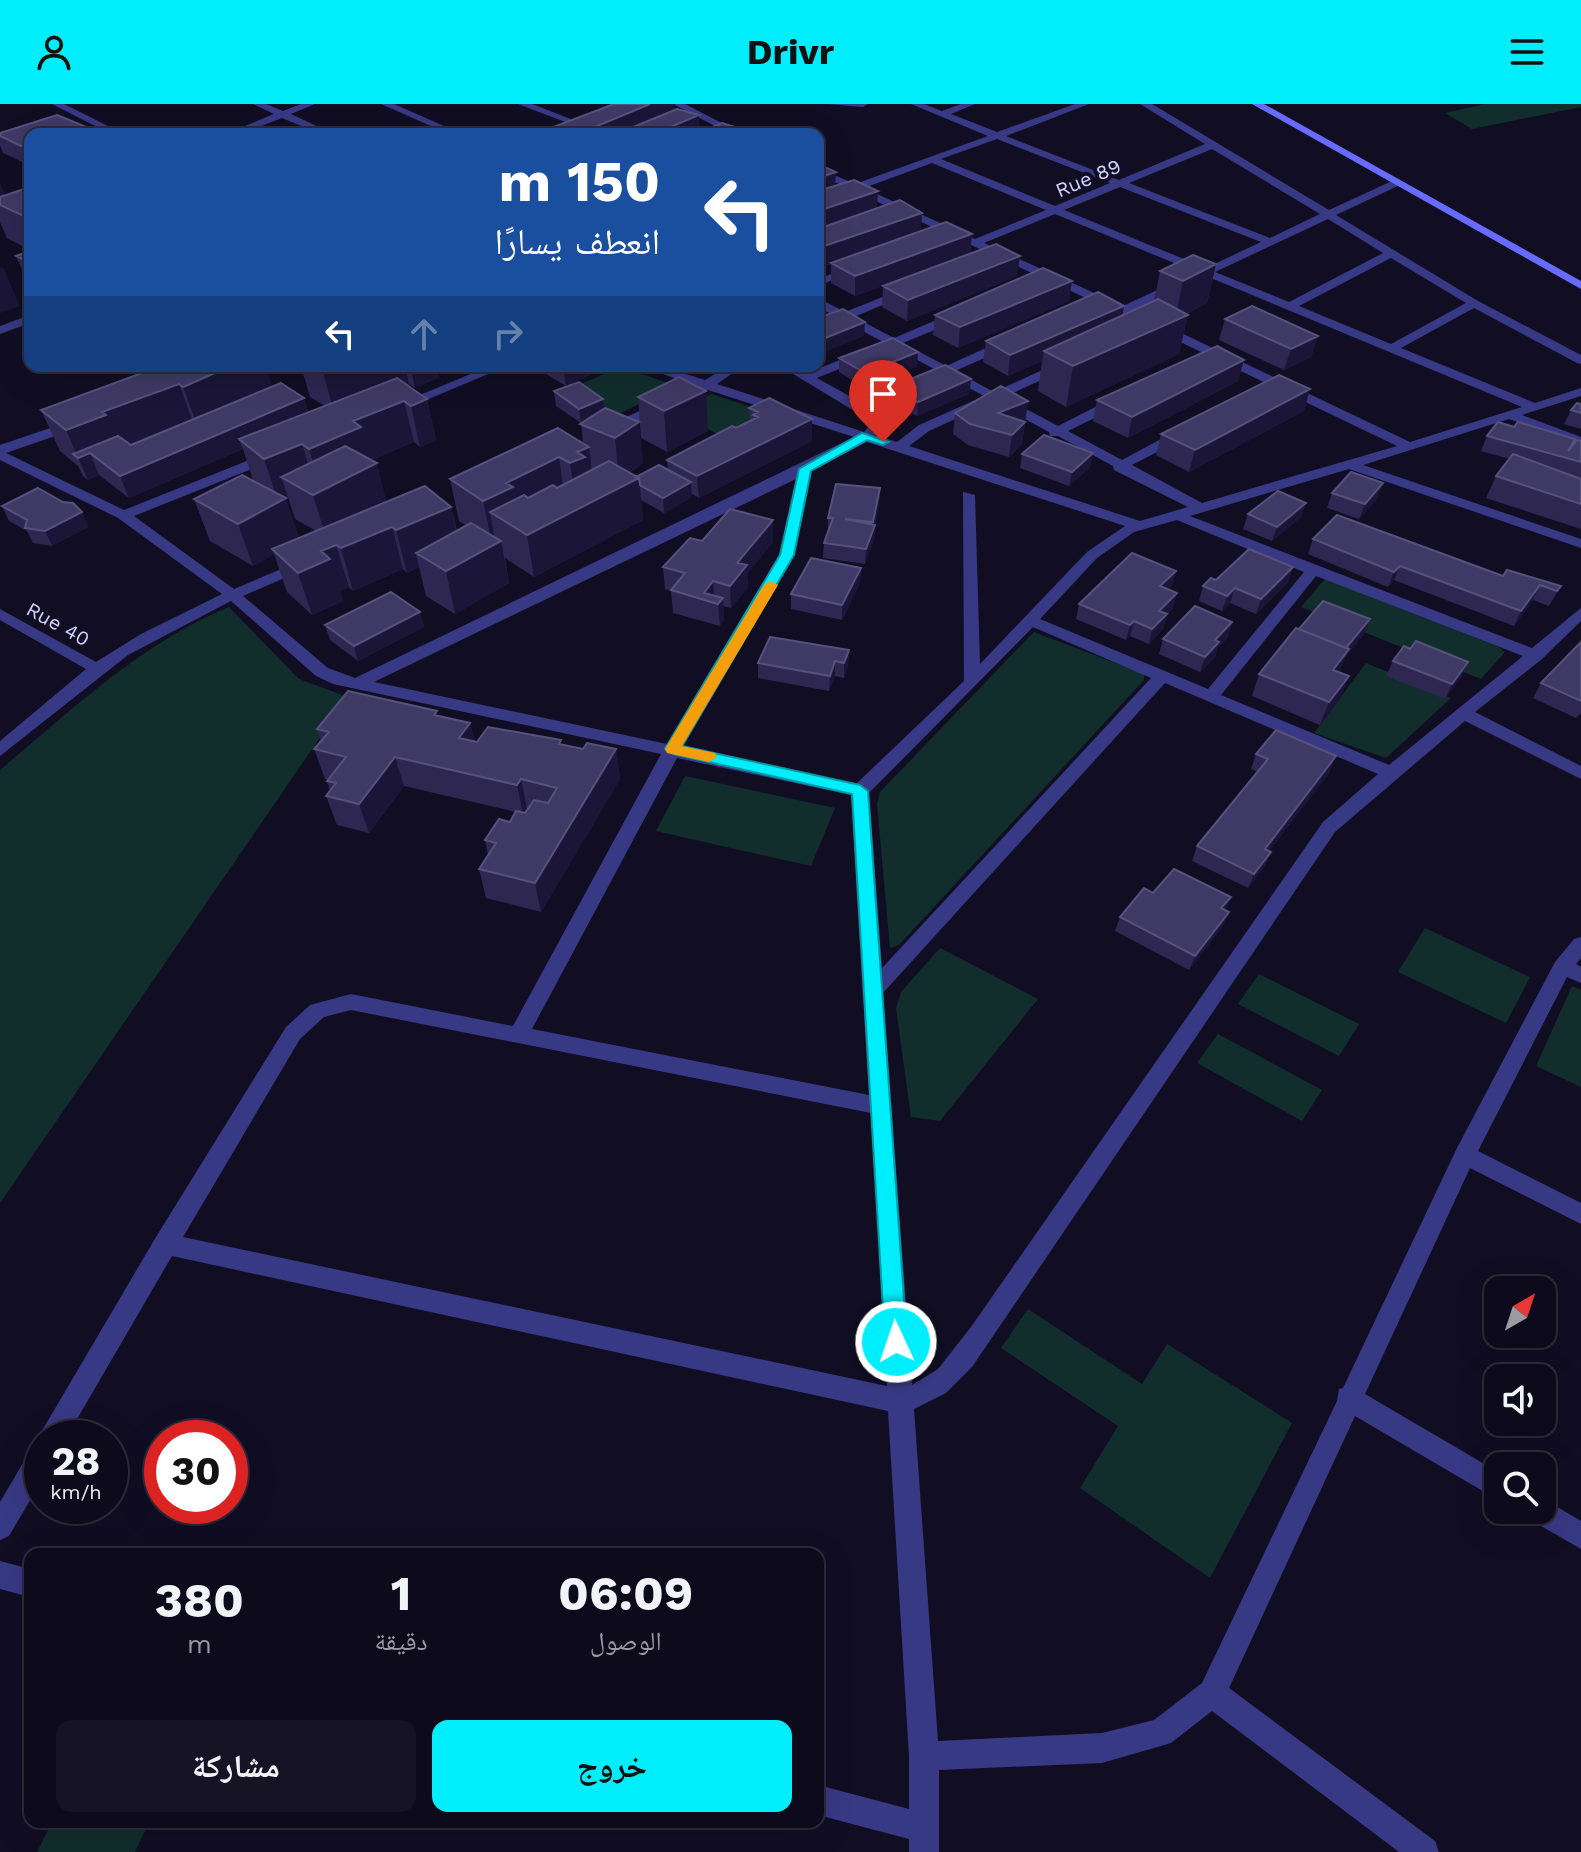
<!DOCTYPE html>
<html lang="ar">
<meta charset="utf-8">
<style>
:root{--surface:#0d0a1b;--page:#161324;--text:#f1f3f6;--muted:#9a9aa3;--line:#2d2b3a;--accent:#00eefc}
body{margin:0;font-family:"Work Sans","Noto Naskh Arabic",sans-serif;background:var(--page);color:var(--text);direction:rtl;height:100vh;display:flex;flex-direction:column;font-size:30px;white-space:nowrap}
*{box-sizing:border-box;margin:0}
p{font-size:26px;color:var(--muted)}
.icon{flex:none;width:44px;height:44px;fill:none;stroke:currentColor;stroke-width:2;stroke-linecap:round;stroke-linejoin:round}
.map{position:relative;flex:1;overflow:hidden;direction:ltr}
.panel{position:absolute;left:24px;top:1444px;width:800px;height:280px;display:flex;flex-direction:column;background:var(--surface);border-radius:16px;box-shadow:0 8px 32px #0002,0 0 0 2px var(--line);direction:rtl}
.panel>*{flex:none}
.hud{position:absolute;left:24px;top:24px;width:800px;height:244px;border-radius:16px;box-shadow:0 8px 32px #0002,0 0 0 2px var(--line);direction:rtl;background:#1a4fa0;color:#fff;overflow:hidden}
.needle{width:52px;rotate:39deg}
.controls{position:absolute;left:1484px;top:1172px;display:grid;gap:16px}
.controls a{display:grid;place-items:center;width:72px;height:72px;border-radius:16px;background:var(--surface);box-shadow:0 8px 32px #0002,0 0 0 2px var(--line);font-size:40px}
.speed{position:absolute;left:24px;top:1316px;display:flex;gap:16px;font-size:40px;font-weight:700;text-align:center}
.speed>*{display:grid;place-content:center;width:104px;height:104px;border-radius:50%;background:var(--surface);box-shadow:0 8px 32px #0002,0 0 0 2px var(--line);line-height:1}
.speed small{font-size:20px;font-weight:400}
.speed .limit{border:12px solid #d22;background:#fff;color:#111}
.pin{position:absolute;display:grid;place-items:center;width:68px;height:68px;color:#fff;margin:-82px -34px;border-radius:50% 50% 50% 0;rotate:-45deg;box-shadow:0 0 8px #0007}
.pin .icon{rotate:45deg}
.me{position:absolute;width:88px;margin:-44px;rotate:357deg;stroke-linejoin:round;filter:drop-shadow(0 0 6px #0008)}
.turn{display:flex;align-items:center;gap:28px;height:168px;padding:0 32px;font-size:36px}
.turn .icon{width:104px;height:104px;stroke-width:2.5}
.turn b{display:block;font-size:56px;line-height:68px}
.lanes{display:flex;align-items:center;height:76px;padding:0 32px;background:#0003;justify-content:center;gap:40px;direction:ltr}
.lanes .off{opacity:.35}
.eta{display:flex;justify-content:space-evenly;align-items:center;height:136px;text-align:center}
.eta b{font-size:48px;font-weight:700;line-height:56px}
.button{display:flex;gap:16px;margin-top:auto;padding:16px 32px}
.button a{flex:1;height:92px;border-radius:16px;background:var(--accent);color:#111;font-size:32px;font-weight:700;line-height:92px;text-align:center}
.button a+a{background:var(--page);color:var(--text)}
header{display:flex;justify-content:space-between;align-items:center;height:104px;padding:0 32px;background:var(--accent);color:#111;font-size:36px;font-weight:700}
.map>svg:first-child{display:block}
</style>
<header><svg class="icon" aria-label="menu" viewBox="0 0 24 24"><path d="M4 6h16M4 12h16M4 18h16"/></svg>Drivr<svg class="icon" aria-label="person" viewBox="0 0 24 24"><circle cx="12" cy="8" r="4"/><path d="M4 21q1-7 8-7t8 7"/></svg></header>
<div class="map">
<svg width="1581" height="1748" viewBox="0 0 1581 1748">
<rect width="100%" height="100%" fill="#110e24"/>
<path fill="#112e2c" d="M1485 0H1581V3L1472 25 1445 9Z
M621 263 677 282 616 311 569 285Z
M712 290 774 311 724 334 675 306Z
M1325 475 1499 543 1505 548 1481 575 1301 503Z
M229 503 299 575 348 593 0 1099V666C73 605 141 539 229 503Z
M1034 528 1134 566 1144 570V576L899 841 890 844 877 700 880 688Z
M1366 559 1451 594 1386 654 1314 629Z
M685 672 835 704 811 762 656 727Z
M1425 824 1530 873 1506 919 1398 868Z
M940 844 1038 895 940 1017 911 1013 896 904 901 888Z
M1259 870 1359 920 1339 952 1238 900Z
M1572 882 1581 886V983L1536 962Z
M1218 930 1322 986 1302 1017 1197 959Z
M1028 1205 1142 1280 1167 1240 1292 1319 1210 1474 1080 1384 1118 1322 1001 1244Z
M52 1718H149L135 1748H37Z"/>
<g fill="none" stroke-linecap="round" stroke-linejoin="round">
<path fill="#383984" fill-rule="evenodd" d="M52 0H64L124 30H111Z
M253 0H266L283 7 301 0H315L291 10 334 30H321L282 14 240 30H226L274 10Z
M381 0H394L462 30H449Z
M518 0H532L594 24 586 26Z
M673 0H685L743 30H730Z
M827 0H868L863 3Z
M911 0H924L942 7 961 0H975L951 10 997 28 1075 0H1089L1006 32 1119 76 1205 40 1140 0H1152L1329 106 1392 77H1400V81L1336 111 1478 197 1581 251V260L1577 259 1474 204 1401 244 1535 299 1581 284V292L1522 311 1581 333V342L1509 315 1363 361 1581 435V444L1349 365 1190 412 1532 544 1581 504V517L1542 555 1475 608 1581 662V675L1465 617 1335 728 972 1263 946 1289 914 1305 938 1637 1102 1629 1154 1616 1202 1579 1337 1297 1339 1285 1343 1284 1457 1044 1555 858 1574 835 1581 833V854L1576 860 1581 863V879L1567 873 1478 1047 1581 1099V1120L1470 1064 1365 1290 1498 1368V1396L1355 1312 1229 1584 1435 1737 1439 1748H1399L1212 1607 1171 1639 1102 1659 939 1666V1748H909V1735L818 1711V1681L909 1705V1652L888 1307 172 1152 66 1334H42V1376L9 1432 0 1436V1398L33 1342 41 1338 43 1325 156 1133 286 923 310 901 351 890 513 922 661 650 333 580 316 572 231 497 128 551 0 652V637L86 565 0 516V505L96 558 141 530 222 490 118 414 0 356V341L71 317H81V323L6 349 124 406 269 348H279V354L134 412 234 485 300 457H310V463L243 492 328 564 355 574 854 333 708 286 614 329H604V323L695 282 642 262H661L705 276 728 262H743L717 280 864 328 870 321 866 314 780 262H795L808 269 883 238 844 217 818 227V219L835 212 818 203V194L845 208 903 185H911V189L854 213 894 234 953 209H961V215L903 239 946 262 1006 235H1014V241L955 267 994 288 1060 258H1068V264L1004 293 1058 322 1113 294H1123V300L1068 327 1122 356 1176 327H1186V333L1132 361 1202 399 1397 342 1151 224 854 87 818 100V93L846 83 818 71V64L855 80 988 32ZM997 35 1110 79 1055 102 941 55ZM1212 45 1320 110 1270 134 1129 79ZM932 59 1046 106 975 135 864 84ZM1120 83 1261 138 1206 164 1064 106ZM1055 110 1196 168 1123 202 984 139ZM1328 115 1383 149 1289 198 1215 168ZM1391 154 1466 199 1391 240 1299 202ZM1206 172 1522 303 1410 338 1133 206ZM893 243 936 266 862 299 817 274ZM945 271 984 292 919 321 897 338 875 331 884 322 870 305ZM993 298 1049 328 1050 332H1058L1113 362 1114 366 1188 403 1140 417 909 342 929 327ZM867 338 1125 422 1087 448 980 560 975 391 963 388 964 577 856 680 683 643 794 451 811 367ZM796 375 780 451 667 640 374 578ZM1177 416 1304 468 1208 585 1040 515 1097 454 1134 428ZM1316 472 1523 552 1389 661 1221 591ZM1033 523 1151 574 882 864 869 689ZM1165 579 1378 670 1323 718 971 1223 938 1265 912 1281 883 889ZM677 654 851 691 869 991 532 925ZM351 906 871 1009 887 1282 183 1133 300 935 324 913Z
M853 162 863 164 818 182V175Z
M30 211V219L0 230V222Z
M490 262H507L405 305 393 302Z
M1542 1394 1581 1417V1445L1529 1415 1525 1406H1542Z
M0 1457 30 1465V1493L0 1485Z"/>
<path fill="#686bff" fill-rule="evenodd" d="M1252 0H1264L1581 177V185Z"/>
</g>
<path fill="#2e2752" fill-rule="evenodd" d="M96 27 97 30H30L29 61 3 49 0 41V29Z
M0 80 5 92 30 83V146L7 134 0 118Z
M818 87 877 104 921 127 972 130 970 150 855 192 831 179V160L818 164Z
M30 147V175L25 172 16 152Z
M1216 160 1207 199 1186 210 1188 211 1179 250 1066 303 1038 287 1042 257 1008 272 983 258 986 237 1124 202 1122 211 1154 197 1160 167Z
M1017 172 907 217 882 203 883 182Z
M1072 177 1069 197 958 244 933 231 935 211Z
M1225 215 1318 232 1311 253 1284 266 1219 236Z
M918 248 917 262 865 284 839 268V254Z
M1244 256 1238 277 1128 334 1093 317 1097 296Z
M265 262 272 283 308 308 325 302 310 293 301 262H437L439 273 415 284 409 280 407 281 427 295 436 336 420 343 414 338 371 356 387 398 451 403 457 427 467 422 459 417 450 375 583 339 581 319 556 302 554 287 603 295 605 305 643 359 629 369 636 373 668 366 667 356 750 317 749 304 812 315V337L699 394 692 390V393L664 409 641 396 643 416 534 473 505 454 509 479 455 510 426 492 419 463 407 469 403 465 353 487 349 483 340 487 343 497 312 511 287 488 274 450 253 462 210 437 194 395 256 378 253 376 243 345 129 394 99 371 88 376 83 372 78 362 60 347 41 306ZM288 393 295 415 316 427 299 434 285 394Z
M535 262H592V270L566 282 536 264Z
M971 275 969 290 917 312 892 297 893 282Z
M1310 285 1304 307 1189 368 1156 351 1161 330Z
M706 287 708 327 667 348 641 334 638 293Z
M1028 297 1022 340 1009 353 968 341 953 330 955 309Z
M1581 300V325L1564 320 1571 306Z
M1487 332 1571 344 1581 337V425L1486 394 1496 372 1510 355 1481 347Z
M1093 349 1090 363 1069 382 1020 364 1022 350Z
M880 384 879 399 875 421 874 436 865 460 823 454 824 439 828 429V414Z
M1332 389 1378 394 1359 415 1327 404Z
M1306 399 1301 413 1272 437 1243 425 1248 410Z
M2 402 82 408 88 423 52 442 33 439 27 427 9 417Z
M773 416V438L747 470 748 483 731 504 723 502 724 516 720 522 673 509 671 487 665 485 663 463 702 437Z
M1313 435 1503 472 1561 482 1549 502 1533 496 1514 522 1394 476 1388 483 1308 450Z
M1293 463 1288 478 1256 510 1230 499 1222 507 1199 497 1203 482 1216 476Z
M861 464 860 479 842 516 791 505V490Z
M1176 467 1172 482 1168 486 1173 504 1167 510 1163 525 1149 540 1130 532 1126 536 1076 515 1079 500Z
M420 508 424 523 358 557 330 536 325 521Z
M1370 515 1364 530 1346 552 1339 568 1340 595 1320 621 1252 592 1259 570 1299 525Z
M1232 518 1228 533 1218 543 1215 553 1200 568 1159 550 1163 535Z
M1581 538V609L1576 614 1533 594 1541 579Z
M1410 545 1468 558 1461 573 1445 595 1386 572 1393 557Z
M849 546 848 561 844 574 835 572 829 587 758 574V559Z
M439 612 470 619 475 638 562 641 583 645H616L620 675 541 808 486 794 479 765 488 751 485 736 510 718 516 708 404 682 369 729 337 721 326 692 330 687 327 677 328 675H325L314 645 321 637 317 625Z
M1256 650 1330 668 1269 747 1271 748 1265 762 1248 784 1192 757 1197 742 1258 668 1251 665Z
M1226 806 1223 822 1189 866 1115 827 1120 813Z"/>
<path fill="#1b1538" d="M650 0H675L676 8 624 30H578Z
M699 11V30H654Z
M30 39V60L29 61 21 42Z
M836 68 835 81 818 87V74Z
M0 80 11 106 0 101Z
M878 87 877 106 818 127V107Z
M922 109 921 128 818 164V144Z
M972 130 970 150 855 192V172Z
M1020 152 1017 172 907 217 908 196Z
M1216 160 1207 199 1175 215 1183 177Z
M3 163 20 202 0 209V164Z
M1072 177 1069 197 958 244 960 223Z
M1124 202 1120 223 1044 247 1042 257 1008 272 1010 251Z
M1188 211 1179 250 1066 303 1073 262Z
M865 218 864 232 818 251V237Z
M1318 232 1311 253 1284 266 1291 245Z
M918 248 917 262 865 284V269Z
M1244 256 1238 277 1128 334 1132 313Z
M231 262H265L274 289 198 323 183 283Z
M340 262H405L409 280 334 308 323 268Z
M410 262H437L439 273 415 284Z
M576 262H592V270L566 282 564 267Z
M971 275 969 290 917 312 918 298Z
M179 280 194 321 122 348 90 349 99 371 88 376 66 326 102 308Z
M1310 285 1304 307 1189 368 1195 346Z
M706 287 708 327 667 348 664 307Z
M304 294 311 315 239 335 243 345 129 394 120 372Z
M427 295 436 336 420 343 411 302Z
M603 295 605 310 581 319 579 305Z
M404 297 414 338 370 356 377 359 387 400 326 433 313 391 321 386 309 345 353 317Z
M1028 297 1025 318 998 309Z
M812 315V337L699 394 697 372Z
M639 318 643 359 619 375 615 334Z
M1025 318 1022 340 1009 353 1012 331Z
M302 340 315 382 281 373 288 393 278 396 264 355Z
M589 343 594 384 576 401 570 359 577 348Z
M1093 349 1090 363 1069 382 1072 368Z
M559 353 565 395 490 408 495 437 492 439 483 397 506 379Z
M639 374 643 416 534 473 527 431Z
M691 378 692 393 664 409 663 394Z
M1383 379 1378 394 1359 415 1365 400Z
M880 384 879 399 874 423 875 421 874 436 865 460 866 445 872 428 873 418Z
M286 394 299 436 272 445 274 450 253 462 238 420Z
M1306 399 1301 413 1272 437 1277 423Z
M451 403 460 445 416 449 419 463 407 469 396 426Z
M82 408 88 423 52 442 45 427Z
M773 416V438L747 470 748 483 731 504 730 482 737 459Z
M392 423 403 465 353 487 341 444Z
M501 437 509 479 455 510 446 467Z
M336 441 349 483 340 487 343 497 312 511 298 469 321 447Z
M1400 462 1394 476 1388 483 1394 468Z
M1293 463 1288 478 1256 510 1261 495Z
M861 464 860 479 842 516V501Z
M1176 467 1172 482 1156 497 1160 482Z
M713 477 715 498 704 489Z
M1540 481 1533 496 1514 522 1521 507Z
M1235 484 1230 499 1222 507 1227 492Z
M1177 489 1173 504 1155 522 1159 507Z
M723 494 724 516 720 522 718 500Z
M420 508 424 523 358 557 354 542Z
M1167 510 1163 525 1149 540 1152 525Z
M1370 515 1364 530 1346 552 1340 567 1324 588 1333 566 1342 549Z
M1134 517 1130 532 1126 536 1130 521Z
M1232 518 1228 533 1218 543 1215 553 1200 568 1205 553 1215 536Z
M849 546 848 561 844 574V559Z
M835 557V572L829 587 830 572Z
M1468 558 1461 573 1445 595 1452 580Z
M1349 572 1340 595 1320 621 1329 598Z
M470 619 477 648 459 634Z
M616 645 620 675 541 808 535 779Z
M1336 652 1330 668 1259 760 1265 745Z
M395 653 404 682 369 729 359 700Z
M521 675 527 705 523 710 517 681Z
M1271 748 1265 762 1248 784 1254 770Z
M1231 793 1225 808 1221 804Z
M1229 808 1223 822 1189 866 1195 852Z"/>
<path fill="#3f3965" stroke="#57517d" stroke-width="2" d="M614 0H650L578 30H551L543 27Z
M677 5 699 11 654 30H616Z
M57 11 96 27 86 30H30V39L21 42 0 32V29Z
M722 19 744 26 736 30H696Z
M818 61H820L836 68 818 74Z
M854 76 878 87 818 107V87Z
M30 83V115L0 101V93Z
M900 96 922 109 818 144V125Z
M946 118 972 130 855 172 831 159Z
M996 140 1020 152 908 196 883 182Z
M30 147V159L16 152Z
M1193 151 1216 160 1183 177 1160 167Z
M1043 164 1072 177 960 223 935 211Z
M1098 188 1124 202 1010 251 986 237Z
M1158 195 1188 211 1073 262 1044 247Z
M1252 202 1318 232 1291 245 1225 215Z
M843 205 865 218 818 237V214Z
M893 234 918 248 865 269 839 254Z
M1217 242 1244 256 1132 313 1097 296Z
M945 261 971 275 918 298 893 282Z
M161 262H231L183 283 179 280 102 308 106 311 66 326 41 306Z
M314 262H340L323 268Z
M555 262H576L564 267Z
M1279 271 1310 285 1195 346 1161 330Z
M679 273 706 287 664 307 638 293Z
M397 274 427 295 411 302 404 297 353 317 361 323 309 345 302 340 264 355 239 335Z
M579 278 603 295 579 305 554 287Z
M281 279 304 294 120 372 90 349 78 354 73 350 118 332 131 341Z
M1001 282 1028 297 998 309 1025 318 1012 331 970 320 955 309Z
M769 294 812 315 697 372 667 356 732 322 736 324 758 313 753 311 758 308 749 304Z
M1577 299 1581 300V309L1571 306Z
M605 304 639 318 615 334 580 320Z
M1498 318 1514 323 1518 318 1575 335 1568 347 1577 336 1581 337V358L1487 332Z
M558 324 589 343 577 348 585 353 570 359 559 353 506 379 513 383 483 397 450 375Z
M1044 331 1093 349 1072 368 1022 350Z
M345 342 377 359 313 391 281 373Z
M1513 350 1581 375V400L1496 372Z
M609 357 639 374 527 431 490 408 524 391 528 394 553 381 557 384Z
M659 361 691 378 663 394 640 381 639 374 636 373Z
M1351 368 1383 379 1365 400 1332 389Z
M242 371 286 394 238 420 194 395Z
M836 380 880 384 873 418 845 415 875 421 866 445 824 439 833 414H828Z
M425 382 451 403 396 426 392 423 341 444 336 441 321 447 330 455 298 469 272 445Z
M38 384 63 398 73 399 82 408 45 427 25 424 27 416 2 402Z
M1278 387 1306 399 1277 423 1248 410Z
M730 405 773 416 737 459 747 461 730 482 713 477 704 489 723 494 718 500 671 486 685 469 663 463 690 434 702 437Z
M1337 411 1503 472 1507 466 1561 482 1557 487 1540 481 1521 507 1400 462 1394 468 1313 435Z
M471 419 501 437 446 467 416 449Z
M1249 445 1293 463 1261 495 1235 484 1227 492 1203 482 1211 474 1216 476Z
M1132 449 1176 467 1160 482 1177 489 1159 507 1167 510 1152 525 1134 517 1130 521 1079 500Z
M811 454 861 464 842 501 791 490Z
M391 488 420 508 354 542 325 521Z
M1323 497 1370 515 1346 544 1299 525Z
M1195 502 1232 518 1215 536 1219 538 1205 553 1163 535Z
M1296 524 1349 545 1333 566 1349 572 1329 598 1259 570Z
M770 533 849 546 844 559 835 557 830 572 758 559Z
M1416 537 1468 558 1452 580 1393 557 1404 542 1410 545Z
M1581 538V597L1541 579Z
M348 587 437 607 434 611 470 619 459 634 477 638 488 623 561 636 559 640 583 645 587 639 616 645 535 779 479 765 496 739 485 736 499 715 510 718 516 707 525 709 534 696 548 699 557 684 521 675 517 681 395 653 359 700 326 692 336 679 327 677 346 653 314 645 329 628 317 625Z
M1276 626 1336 652 1265 745 1271 748 1254 770 1197 742 1268 655 1256 650Z
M1174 765 1231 793 1221 804 1229 808 1195 852 1120 813 1144 784 1153 789Z"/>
<path fill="#00eefc" stroke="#009ba4" stroke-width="2" d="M862 329 889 338 883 341 867 336 811 367 794 451 682 642 860 681 868 687 907 1238 904 1245 896 1249 888 1245 885 1238 852 690 673 650 665 645 780 451 799 365Z"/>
<path fill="#f59e0b" d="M771 477 778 481 682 642 715 649 717 653 709 658 667 649 665 645 764 481Z"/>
<g text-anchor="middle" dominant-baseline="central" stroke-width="8" stroke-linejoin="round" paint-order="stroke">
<g font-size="20" fill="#d4d1ff" stroke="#110e24">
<text transform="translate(1088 74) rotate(-23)">Rue 89</text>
<text transform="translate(58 520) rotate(29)">Rue 40</text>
</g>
</g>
</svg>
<div class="controls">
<a><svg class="needle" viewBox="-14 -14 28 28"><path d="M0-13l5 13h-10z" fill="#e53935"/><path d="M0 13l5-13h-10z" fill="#9a9aa3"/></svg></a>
<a><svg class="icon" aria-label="sound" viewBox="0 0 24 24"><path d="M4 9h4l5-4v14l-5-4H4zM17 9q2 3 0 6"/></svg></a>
<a><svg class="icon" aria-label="search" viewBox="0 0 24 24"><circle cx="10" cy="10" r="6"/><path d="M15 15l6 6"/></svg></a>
</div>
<div class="speed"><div>28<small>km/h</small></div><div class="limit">30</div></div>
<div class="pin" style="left:883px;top:338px;background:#d93025"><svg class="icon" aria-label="arrive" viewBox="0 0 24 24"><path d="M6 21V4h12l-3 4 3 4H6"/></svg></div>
<svg class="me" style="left:896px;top:1238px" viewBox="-20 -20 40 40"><circle r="17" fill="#00eefc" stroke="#fff" stroke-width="3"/><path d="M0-11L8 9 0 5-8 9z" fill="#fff"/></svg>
<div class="hud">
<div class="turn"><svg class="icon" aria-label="left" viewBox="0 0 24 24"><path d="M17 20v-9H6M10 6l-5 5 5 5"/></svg><div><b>150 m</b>انعطف يسارًا</div></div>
<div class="lanes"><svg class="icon" aria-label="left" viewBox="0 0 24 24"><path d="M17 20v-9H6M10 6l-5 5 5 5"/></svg><svg class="icon off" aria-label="ahead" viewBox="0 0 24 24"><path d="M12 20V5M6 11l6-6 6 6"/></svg><svg class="icon off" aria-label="right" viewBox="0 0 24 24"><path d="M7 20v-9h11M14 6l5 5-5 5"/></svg></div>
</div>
<section class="panel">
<div class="eta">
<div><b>06:09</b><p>الوصول</p></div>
<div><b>1</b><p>دقيقة</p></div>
<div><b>380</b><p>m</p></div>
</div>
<div class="button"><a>خروج</a><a>مشاركة</a></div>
</section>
</div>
